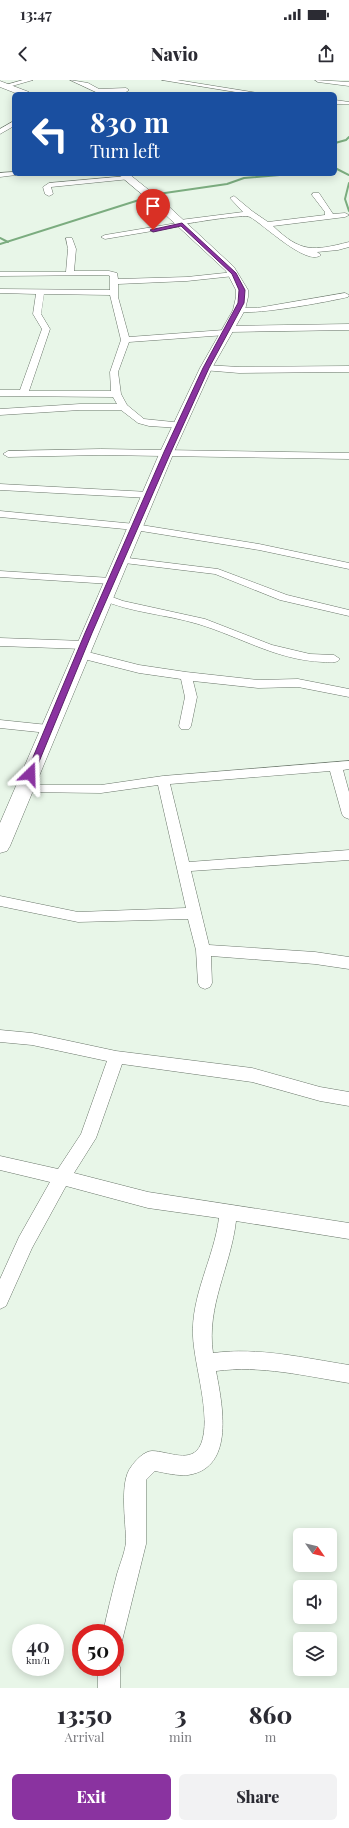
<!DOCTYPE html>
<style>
:root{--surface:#fff;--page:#f2f2f3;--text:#2b2b33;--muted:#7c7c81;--accent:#8a33a0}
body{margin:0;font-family:"Playfair Display",serif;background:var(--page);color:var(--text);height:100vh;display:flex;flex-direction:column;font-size:15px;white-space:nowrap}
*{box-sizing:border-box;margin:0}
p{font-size:13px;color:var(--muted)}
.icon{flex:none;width:22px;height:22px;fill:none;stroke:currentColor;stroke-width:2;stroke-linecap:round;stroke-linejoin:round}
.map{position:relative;height:1608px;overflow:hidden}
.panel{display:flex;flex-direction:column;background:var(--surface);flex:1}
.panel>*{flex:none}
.top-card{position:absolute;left:12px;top:12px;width:325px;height:84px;border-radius:6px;box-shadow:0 2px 10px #0003;background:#1a4fa0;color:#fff;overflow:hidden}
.needle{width:26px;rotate:124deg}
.controls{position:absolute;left:293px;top:1448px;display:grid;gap:8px}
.controls a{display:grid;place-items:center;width:44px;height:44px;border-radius:6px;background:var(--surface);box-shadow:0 2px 10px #0003;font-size:20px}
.speed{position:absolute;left:12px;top:1544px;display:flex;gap:8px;font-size:20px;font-weight:700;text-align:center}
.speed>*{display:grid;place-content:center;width:52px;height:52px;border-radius:50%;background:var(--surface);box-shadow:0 2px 10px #0003;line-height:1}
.speed small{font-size:10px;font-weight:400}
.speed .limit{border:6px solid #d22;background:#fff;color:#111}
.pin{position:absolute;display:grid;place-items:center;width:34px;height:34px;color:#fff;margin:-41px -17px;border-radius:50% 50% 50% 0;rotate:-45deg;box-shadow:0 0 4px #0007}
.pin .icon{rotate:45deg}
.me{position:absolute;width:44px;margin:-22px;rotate:22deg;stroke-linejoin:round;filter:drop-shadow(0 0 3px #0008)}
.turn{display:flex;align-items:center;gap:14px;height:84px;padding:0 12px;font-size:18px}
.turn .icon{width:52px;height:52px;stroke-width:2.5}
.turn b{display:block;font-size:28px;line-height:34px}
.eta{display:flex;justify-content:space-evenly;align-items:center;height:68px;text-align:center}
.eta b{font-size:24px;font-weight:800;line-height:28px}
.cta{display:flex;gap:8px;margin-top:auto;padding:8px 12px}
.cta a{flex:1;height:46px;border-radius:6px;background:var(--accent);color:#fff;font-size:16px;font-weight:800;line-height:46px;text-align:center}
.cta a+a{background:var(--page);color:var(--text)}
.status{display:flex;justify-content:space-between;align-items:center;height:28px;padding:0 20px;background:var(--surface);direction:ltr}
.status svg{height:11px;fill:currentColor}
header{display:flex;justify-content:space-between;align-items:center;height:52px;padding:0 12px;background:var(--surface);font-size:18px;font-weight:800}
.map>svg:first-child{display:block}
</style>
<div class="status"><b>13:47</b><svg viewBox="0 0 49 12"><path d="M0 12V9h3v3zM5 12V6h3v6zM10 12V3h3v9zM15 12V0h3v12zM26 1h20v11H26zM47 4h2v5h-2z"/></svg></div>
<header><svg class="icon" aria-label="back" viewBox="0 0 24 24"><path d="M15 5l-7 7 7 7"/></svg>Navio<svg class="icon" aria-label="share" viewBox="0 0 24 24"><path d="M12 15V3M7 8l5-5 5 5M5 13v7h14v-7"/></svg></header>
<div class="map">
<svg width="349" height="1608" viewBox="0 0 349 1608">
<rect width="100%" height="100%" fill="#e8f6e8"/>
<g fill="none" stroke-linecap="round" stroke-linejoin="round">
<path stroke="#7bac7f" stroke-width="2" d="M335 63 346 60 349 57
M335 88 349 95
M349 103 345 119 349 131
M0 158 8 162
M0 164 158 114 227 104 244 98 291 94"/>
<g stroke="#6a766a" stroke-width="1">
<path id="street" d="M23 0H33L5 8 2 6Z
M70 0 88 3 99 9 126 8 129 10 126 12 98 13Z
M162 0H177L264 14H248Z
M315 0 349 2V6L318 2Z
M335 20 349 22V24H335Z
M14 41V46L0 54V49Z
M14 92V94H17L16 95 0 97V93Z
M128 96 131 98 130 99 51 107 53 114 49 116 45 114 43 107 49 103Z
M313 113H319L333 134 345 133 349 135 345 137 273 146C301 173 313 171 349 162V167L338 170 317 172 321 175C307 187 263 144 250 137 244 134 196 142 185 144L182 146 105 159 101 157 105 155 177 143 180 140 243 132 230 118 234 116 252 131 268 142 325 135V132L312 115Z
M66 158H72L76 169 74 191H109L117 193 118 199 187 197 234 192 238 194 234 196 187 201 118 204V217L129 257 224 250 228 246 349 244V250L230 252 226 255 129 262 118 292 121 314 127 325 144 339 183 343 185 345 180 348 149 346 138 343 121 330H80L0 335V329L80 324H117L113 317 0 316V310H20L42 249 33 234 36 214 0 213V209L110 210V196L108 195 0 196V192H66L68 169ZM44 214 110 215 121 260 110 292 111 311H29L50 249 41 234Z
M345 213 349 215 348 217C332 221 243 238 235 230L239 228H257Z
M206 285 239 287 349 286V292L239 293 203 290V286Z
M101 369 349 373V379L101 375 8 377 3 374 8 371Z
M0 404 149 412 154 415 149 418 0 410Z
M0 431 135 444 259 464 349 483V489L259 470 135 450 0 437Z
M120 477 218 489 287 515 349 530V536L280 520 215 494 116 482 115 480 116 478Z
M0 491 111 498 116 501 111 504 0 497Z
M104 514 123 521 205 539 272 565 310 574 334 575 340 579C336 584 329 582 323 582 276 580 241 557 198 544 165 534 131 533 100 519L98 517Z
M0 558 84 561 90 565 84 569 0 566Z
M80 570 139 585 186 592 258 600 298 599 349 609V617L298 607 258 608 193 601 197 617 191 646 189 649H181L179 646 185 617 181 599 139 593 76 577 74 574 76 571Z
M0 640 48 645 52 646 54 649 52 652 48 653 0 648Z
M349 681V689L343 690 349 712V739L344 737 342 734 330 691 170 704 189 782 349 770V780L191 791 209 865 315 872 349 877V889L315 884 211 876 212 903 210 907 205 909 200 907 198 903 196 870 188 839 78 842 0 826V816L78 832 186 828 158 705 101 713 24 712 19 711 17 708 19 705H101L163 696Z
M0 950 32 953 116 971 252 988 320 1007 349 1012V1026L320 1021 252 1002 122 984 96 1058 74 1093 148 1112 349 1143V1159L236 1141C231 1186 206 1226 213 1273 259 1267 304 1278 349 1285V1303C305 1296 261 1285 216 1291 222 1323 236 1388 188 1395 177 1396 166 1393 155 1391L146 1400V1464L122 1561 115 1563V1553H103C107 1533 112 1514 117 1494 120 1484 125 1472 126 1462 126 1443 119 1402 131 1387 135 1381 144 1371 152 1371 168 1371 192 1385 201 1364 212 1337 194 1285 193 1256 191 1215 214 1178 219 1138L148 1128 66 1106 32 1168 6 1226 0 1229V1199L19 1157 50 1102 0 1090V1076L58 1089 81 1054 107 981 32 965 0 962Z
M115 1579 120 1587V1608H98V1587H115Z"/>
</g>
<g stroke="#6a766a" stroke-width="1">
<path id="secondary" d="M0 1 29 12 30 14H18L0 7Z
M118 94H129L165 123 234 187 248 210V217L245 230 212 288 174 372 10 766 7 771 0 773V743L160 372 200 288 233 230 236 217V210L226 191 157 127Z"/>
</g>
<use href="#street" fill="#fff" fill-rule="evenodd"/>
<use href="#secondary" fill="#fff" fill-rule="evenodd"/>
</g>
<path fill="#8a33a0" stroke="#5a2168" d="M182 143 236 193 245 210 244 223 209 288 171 372 92 553 34 694 30 696 26 694 85 553 164 372 203 288 238 223 239 210 232 194 181 146 153 152 150 150Z"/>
</svg>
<div class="controls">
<a><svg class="needle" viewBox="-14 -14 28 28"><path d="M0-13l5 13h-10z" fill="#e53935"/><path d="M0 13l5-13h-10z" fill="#7c7c81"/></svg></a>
<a><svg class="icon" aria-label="sound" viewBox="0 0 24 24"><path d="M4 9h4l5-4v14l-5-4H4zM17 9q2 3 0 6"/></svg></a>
<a><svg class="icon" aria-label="layers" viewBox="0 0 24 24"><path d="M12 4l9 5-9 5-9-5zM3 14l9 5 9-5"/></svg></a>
</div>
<div class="speed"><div>40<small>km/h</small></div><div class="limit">50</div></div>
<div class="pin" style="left:153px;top:150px;background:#d93025"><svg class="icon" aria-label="arrive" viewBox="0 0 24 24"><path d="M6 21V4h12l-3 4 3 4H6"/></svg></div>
<svg class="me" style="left:30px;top:694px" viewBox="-20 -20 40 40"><path d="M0-17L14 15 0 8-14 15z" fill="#8a33a0" stroke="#fff" stroke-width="4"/></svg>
<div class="top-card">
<div class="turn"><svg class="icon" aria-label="left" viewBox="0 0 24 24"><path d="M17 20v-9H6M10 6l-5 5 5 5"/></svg><div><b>830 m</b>Turn left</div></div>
</div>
</div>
<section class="panel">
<div class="eta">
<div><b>13:50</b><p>Arrival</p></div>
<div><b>3</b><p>min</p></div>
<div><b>860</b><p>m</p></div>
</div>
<div class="cta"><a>Exit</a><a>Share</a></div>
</section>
